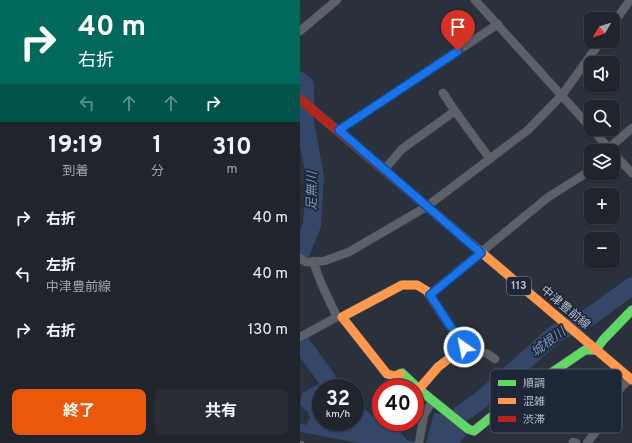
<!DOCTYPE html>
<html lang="ja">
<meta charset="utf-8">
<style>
:root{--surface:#20252d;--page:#282d35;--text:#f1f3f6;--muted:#a2a5aa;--line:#3d4249;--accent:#ea580c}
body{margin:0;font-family:Overpass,"Noto Sans JP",sans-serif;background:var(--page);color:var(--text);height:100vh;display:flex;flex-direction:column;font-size:15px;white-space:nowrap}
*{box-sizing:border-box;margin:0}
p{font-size:13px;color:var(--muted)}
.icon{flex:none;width:22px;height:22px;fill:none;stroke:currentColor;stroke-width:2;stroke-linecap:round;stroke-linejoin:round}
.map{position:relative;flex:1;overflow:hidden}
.details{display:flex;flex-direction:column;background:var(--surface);width:300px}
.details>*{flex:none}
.hud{background:#00695c;color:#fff;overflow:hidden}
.needle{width:26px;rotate:231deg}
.fabs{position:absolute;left:284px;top:12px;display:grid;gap:8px}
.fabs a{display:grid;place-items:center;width:36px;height:36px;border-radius:8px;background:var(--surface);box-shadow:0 1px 3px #0004,0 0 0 1px var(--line);font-size:20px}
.speed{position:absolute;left:12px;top:379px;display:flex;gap:8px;font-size:20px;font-weight:700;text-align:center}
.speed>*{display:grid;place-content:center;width:52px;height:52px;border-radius:50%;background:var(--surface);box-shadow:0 1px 3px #0004,0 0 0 1px var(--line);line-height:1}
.speed small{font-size:10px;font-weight:400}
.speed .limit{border:6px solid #d22;background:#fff;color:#111}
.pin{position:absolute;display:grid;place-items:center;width:34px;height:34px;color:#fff;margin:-41px -17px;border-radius:50% 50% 50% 0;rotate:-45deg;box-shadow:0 0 4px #0007}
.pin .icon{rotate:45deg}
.me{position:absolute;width:44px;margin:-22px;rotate:327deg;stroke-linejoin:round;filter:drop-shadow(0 0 3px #0008)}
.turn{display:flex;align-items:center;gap:14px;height:84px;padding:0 12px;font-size:18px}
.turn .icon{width:52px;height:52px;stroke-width:2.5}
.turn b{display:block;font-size:28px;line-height:34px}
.lanes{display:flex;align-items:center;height:38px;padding:0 12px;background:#0003;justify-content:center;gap:20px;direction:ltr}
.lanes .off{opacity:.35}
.eta{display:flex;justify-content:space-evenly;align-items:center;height:68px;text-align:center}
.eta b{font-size:24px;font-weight:700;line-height:28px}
.primary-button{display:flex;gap:8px;margin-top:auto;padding:8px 12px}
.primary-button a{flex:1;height:46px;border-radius:8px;background:var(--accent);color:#fff;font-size:16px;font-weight:700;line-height:46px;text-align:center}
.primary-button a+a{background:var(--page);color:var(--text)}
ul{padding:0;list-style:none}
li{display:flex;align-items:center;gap:12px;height:56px;padding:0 12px}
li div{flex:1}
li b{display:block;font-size:15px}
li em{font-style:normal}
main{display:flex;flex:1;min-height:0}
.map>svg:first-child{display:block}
</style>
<main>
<section class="details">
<div class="hud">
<div class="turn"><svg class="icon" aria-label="right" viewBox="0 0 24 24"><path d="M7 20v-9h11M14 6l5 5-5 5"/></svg><div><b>40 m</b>右折</div></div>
<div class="lanes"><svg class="icon off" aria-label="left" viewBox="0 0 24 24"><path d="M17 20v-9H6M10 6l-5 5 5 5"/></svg><svg class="icon off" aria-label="ahead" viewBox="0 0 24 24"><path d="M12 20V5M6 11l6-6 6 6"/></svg><svg class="icon off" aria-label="ahead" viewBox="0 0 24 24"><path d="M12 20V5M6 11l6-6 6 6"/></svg><svg class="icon" aria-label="right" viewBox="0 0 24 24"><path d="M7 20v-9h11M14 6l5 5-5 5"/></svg></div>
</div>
<div class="eta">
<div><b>19:19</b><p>到着</p></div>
<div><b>1</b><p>分</p></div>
<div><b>310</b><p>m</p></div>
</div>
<ul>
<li><svg class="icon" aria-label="right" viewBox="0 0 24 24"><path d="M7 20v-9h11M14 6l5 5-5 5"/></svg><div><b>右折</b></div><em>40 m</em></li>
<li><svg class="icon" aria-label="left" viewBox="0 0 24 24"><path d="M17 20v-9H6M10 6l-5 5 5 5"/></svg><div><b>左折</b><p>中津豊前線</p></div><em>40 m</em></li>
<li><svg class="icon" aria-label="right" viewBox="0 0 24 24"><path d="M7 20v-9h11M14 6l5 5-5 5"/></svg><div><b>右折</b></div><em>130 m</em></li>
</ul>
<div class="primary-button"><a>終了</a><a>共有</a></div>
</section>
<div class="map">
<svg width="332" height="443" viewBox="0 0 332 443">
<rect width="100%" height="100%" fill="#2b313c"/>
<path fill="#354768" d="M31 377 42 388H21V422H55V402L81 422 100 432 107 440 120 443H59L0 432V424L6 425 10 418 8 412 0 405 2 393Z
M134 413 142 414 166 435 159 443H126Z"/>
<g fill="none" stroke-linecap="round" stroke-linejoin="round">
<path stroke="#354768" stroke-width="18" d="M0 81 5 85V123L15 177 12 225 0 254
M0 342 27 379
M152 421 186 396 255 334 291 316 332 286"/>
<g stroke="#474c55" stroke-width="9">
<path id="street" d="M175 0 291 128
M313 24 330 0
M0 31 37 0
M143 93 155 111
M292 129 311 151
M39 130 198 24
M309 148 332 128
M313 153 332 173
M84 170 102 149 155 111 190 159
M0 258 6 262 24 261 49 252 126 207 228 130 262 95 301 41
M13 261 21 283 37 317H42
M129 295 247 198 291 170
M0 337 37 317
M164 347 188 354 195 359
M273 442 276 443
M119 443 124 415 133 400
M287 443 310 413 317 392 330 378"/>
</g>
<g stroke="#474c55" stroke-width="10">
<path id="fast" d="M100 374 102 373 121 391 168 429 174 431 213 399 285 350H296L303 340 332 310"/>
</g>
<g stroke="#474c55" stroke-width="10">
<path id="slow" d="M130 209 332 380
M100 374 95 376 87 374 42 317 102 285H117L127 291 164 347 138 367 119 389"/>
</g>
<g stroke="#474c55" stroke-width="10">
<path id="jam" d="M0 99 130 209"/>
</g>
<use href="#street" stroke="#5c6069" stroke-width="8"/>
<use href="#fast" stroke="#63d668" stroke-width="9"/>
<use href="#slow" stroke="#ff974d" stroke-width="9"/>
<use href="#jam" stroke="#b3261e" stroke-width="9"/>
<path stroke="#5a5f68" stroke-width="3" stroke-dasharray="4 4" stroke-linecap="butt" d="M0 442 5 443"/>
</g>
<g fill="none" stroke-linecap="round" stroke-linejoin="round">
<g stroke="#114b97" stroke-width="10">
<path id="route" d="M158 51 39 130 181 253 130 295 164 347"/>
</g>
<use href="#route" stroke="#1a73e8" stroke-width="7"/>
</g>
<g text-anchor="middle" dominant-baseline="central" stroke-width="3.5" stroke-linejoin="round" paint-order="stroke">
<rect fill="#1d2738" stroke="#8790a0" stroke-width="1" x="207" y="277" width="24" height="18" rx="3"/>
<g font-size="11" font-weight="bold" fill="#b5bdcd">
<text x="219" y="286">113</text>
</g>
<g font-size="12" fill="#b5bdcd" stroke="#1d2738">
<text transform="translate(265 308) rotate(40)">中津豊前線</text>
</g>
<g font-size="13" font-style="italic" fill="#7b90b6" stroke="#1d2738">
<text transform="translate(13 191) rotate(-89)">足無川</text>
<text transform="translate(249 343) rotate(-37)">城根川</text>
</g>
</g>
<rect x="190" y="369" width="132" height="64" rx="6" fill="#1d2738" stroke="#4b5465" stroke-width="1"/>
<rect x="198" y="380" width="18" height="6" fill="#63d668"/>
<rect x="198" y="398" width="18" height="6" fill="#ff974d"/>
<rect x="198" y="416" width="18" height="6" fill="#b3261e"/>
<g font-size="11" fill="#b5bdcd">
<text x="223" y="387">順調</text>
<text x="223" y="405">混雑</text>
<text x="223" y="423">渋滞</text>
</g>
</svg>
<div class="fabs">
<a><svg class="needle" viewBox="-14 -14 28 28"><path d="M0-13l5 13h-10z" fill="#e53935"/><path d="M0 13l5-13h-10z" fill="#a2a5aa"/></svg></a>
<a><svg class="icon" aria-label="sound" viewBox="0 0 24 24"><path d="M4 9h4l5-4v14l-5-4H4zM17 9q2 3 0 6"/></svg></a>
<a><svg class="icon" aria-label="search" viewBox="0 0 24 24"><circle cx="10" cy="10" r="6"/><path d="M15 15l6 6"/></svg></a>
<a><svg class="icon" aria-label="layers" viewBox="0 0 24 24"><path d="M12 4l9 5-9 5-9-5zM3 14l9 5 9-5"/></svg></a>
<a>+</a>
<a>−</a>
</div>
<div class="speed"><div>32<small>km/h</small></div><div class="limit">40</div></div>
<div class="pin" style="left:158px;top:51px;background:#d93025"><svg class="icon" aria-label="arrive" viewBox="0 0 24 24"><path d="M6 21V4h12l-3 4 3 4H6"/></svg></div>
<svg class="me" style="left:164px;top:347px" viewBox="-20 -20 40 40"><circle r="17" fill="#1a73e8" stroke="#fff" stroke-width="3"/><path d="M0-11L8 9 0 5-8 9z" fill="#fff"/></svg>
</div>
</main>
